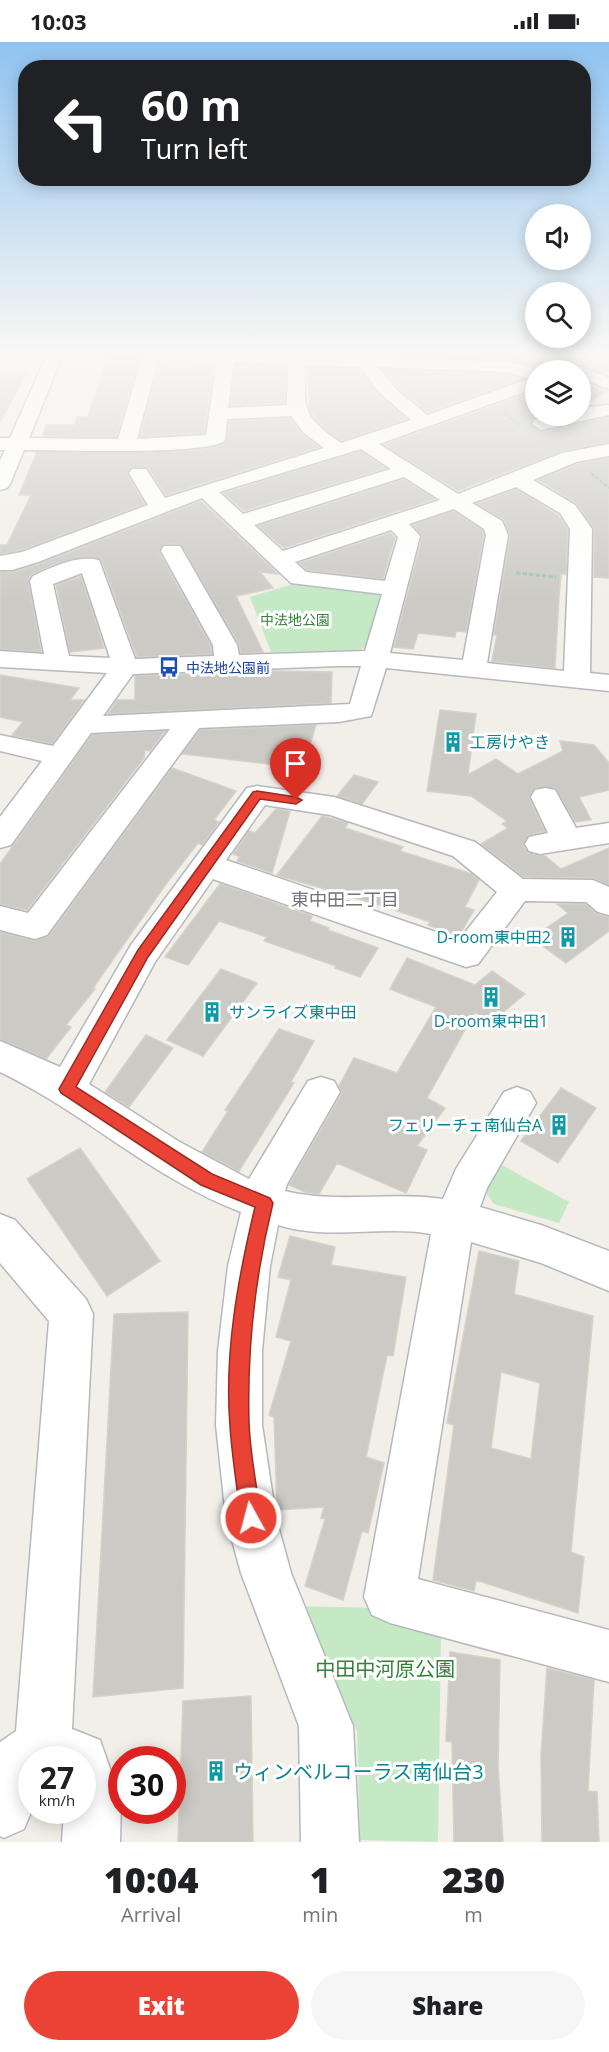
<!DOCTYPE html>
<meta charset="utf-8">
<style>
:root{--surface:#fff;--page:#f6f6f6;--text:#202124;--muted:#757577;--accent:#ea4335}
body{margin:0;font-family:"Open Sans","Noto Sans JP",sans-serif;background:var(--page);color:var(--text);height:100vh;display:flex;flex-direction:column;font-size:22px;white-space:nowrap}
*{box-sizing:border-box;margin:0}
p{font-size:20px;color:var(--muted)}
.icon{flex:none;width:33px;height:33px;fill:none;stroke:currentColor;stroke-width:2;stroke-linecap:round;stroke-linejoin:round}
.map{position:relative;height:1800px;overflow:hidden}
.sheet{display:flex;flex-direction:column;background:var(--surface);flex:1}
.sheet>*{flex:none}
.top-card{position:absolute;left:18px;top:18px;width:573px;height:126px;border-radius:24px;box-shadow:0 3px 15px #0003;background:#202124;color:#fff;overflow:hidden}
.buttons{position:absolute;left:525px;top:162px;display:grid;gap:12px}
.buttons a{display:grid;place-items:center;width:66px;height:66px;border-radius:50%;background:var(--surface);box-shadow:0 3px 15px #0003;font-size:30px}
.speed{position:absolute;left:18px;top:1704px;display:flex;gap:12px;font-size:30px;font-weight:700;text-align:center}
.speed>*{display:grid;place-content:center;width:78px;height:78px;border-radius:50%;background:var(--surface);box-shadow:0 3px 15px #0003;line-height:1}
.speed small{font-size:15px;font-weight:400}
.speed .limit{border:9px solid #d22;background:#fff;color:#111}
.pin{position:absolute;display:grid;place-items:center;width:51px;height:51px;color:#fff;margin:-62px -26px;border-radius:50% 50% 50% 0;rotate:-45deg;box-shadow:0 0 6px #0007}
.pin .icon{rotate:45deg}
.me{position:absolute;width:66px;margin:-33px;rotate:353deg;stroke-linejoin:round;filter:drop-shadow(0 0 4px #0008)}
.turn{display:flex;align-items:center;gap:21px;height:126px;padding:0 24px;font-size:27px}
.turn .icon{width:78px;height:78px;stroke-width:2.5}
.turn b{display:block;font-size:42px;line-height:51px}
.eta{display:flex;justify-content:space-evenly;align-items:center;height:102px;text-align:center}
.eta b{font-size:36px;font-weight:800;line-height:42px}
.primary-button{display:flex;gap:12px;margin-top:auto;padding:12px 24px}
.primary-button a{flex:1;height:69px;border-radius:36px;background:var(--accent);color:#fff;font-size:24px;font-weight:800;line-height:69px;text-align:center}
.primary-button a+a{background:var(--page);color:var(--text)}
.status{display:flex;justify-content:space-between;align-items:center;height:42px;padding:0 30px;background:var(--surface);direction:ltr}
.status svg{height:16px;fill:currentColor}
.map>svg:first-child{display:block}
</style>
<div class="status"><b>10:03</b><svg viewBox="0 0 49 12"><path d="M0 12V9h3v3zM5 12V6h3v6zM10 12V3h3v9zM15 12V0h3v12zM26 1h20v11H26zM47 4h2v5h-2z"/></svg></div>
<div class="map">
<svg width="609" height="1800" viewBox="0 0 609 1800">
<rect width="100%" height="100%" fill="#f1efe8"/>
<path fill="#c5e8c5" d="M293 542 372 548 382 554 375 600 359 608 271 610 250 555Z
M500 1122 569 1160 559 1181 494 1162 482 1145Z
M291 1564 382 1566 441 1589 438 1800 360 1798 357 1689Z"/>
<path fill="#cccac5" stroke="#d6d1c6" stroke-width="1.5" fill-rule="evenodd" d="M109 310H142L116 395 43 394 46 383H75L77 375H88Z
M329 310H544V320L572 311 609 326V329L602 331 581 322 570 328H539L510 318Z
M160 319 214 321 204 391 140 395Z
M236 322 286 325 285 361 231 364Z
M307 325 360 327 377 351 407 377 341 399 320 382 310 368Z
M383 327 508 332 521 337 427 370 400 347Z
M0 331H27L0 380Z
M580 340 606 350 580 364Z
M536 349V374H545L534 376 531 384 541 390 609 375V400L561 409 458 449 384 403Z
M290 376 303 393 319 405 166 453 148 426 132 425 127 432 145 462 21 508 0 512V503H7L31 453H19L37 410 193 409 214 405 226 400 229 379Z
M361 409 386 426 244 469 223 451Z
M609 416V536L594 535V487L577 462 538 438 577 422Z
M404 437 435 457 284 506 258 484Z
M516 447 558 473 568 488 566 532H561L559 554 555 626 492 619 497 593H494L510 493 503 477 477 462Z
M201 459 278 532 260 530 273 546 236 554 263 610 241 611 239 602 180 502H164L159 510 211 604 212 612 137 615 101 517 90 515 56 522 32 532 28 538 41 610 0 607V530H13L39 522Z
M454 469 482 488 484 493 466 590 456 589 455 595 418 591 413 607 394 605 422 495 413 483Z
M390 491 395 496 383 537 307 528 299 521Z
M81 534 104 606 70 610 56 543Z
M271 629 332 630 331 661 108 672 117 658H135V634Z
M0 633 79 646 70 658H84L52 702 12 693 23 680 0 675Z
M440 668 476 672 468 733 496 717 518 732 563 709 560 699 594 703 609 721V748L579 755 591 778 575 780 555 746H535L529 756 545 789 529 793 523 803 528 811 545 814 561 827 609 806V843L593 836 524 835 481 802 508 786 502 782 507 779 471 754 427 749Z
M316 683 303 726 182 712 200 688Z
M165 689 150 709 145 708 144 716 27 868 0 862V822L92 693Z
M172 726 236 749 214 778 219 780 202 803 198 801 166 842 93 946 95 947 66 983 71 985 46 1017 0 997V890L34 899 49 894Z
M354 733 378 740 362 762 337 754Z
M276 767 290 769 272 831 237 819 240 815 233 812 249 789 255 791Z
M322 774 348 781 345 786 403 805 400 809 472 832 479 838 465 865 474 868 459 894 428 883 430 880 389 866 277 833Z
M220 842 312 874 310 879 329 886 328 888 378 906 360 935 335 926 336 924 264 899 267 895 219 879 188 923 165 915Z
M557 862H585L597 872 609 875V889L566 921 532 896 568 871Z
M407 916 475 943 492 929 525 952 490 981 475 970 427 1056 445 1066 417 1104 427 1108 406 1151 337 1121 319 1152 305 1150 289 1143 342 1051 339 1044 354 1016 397 1031 436 965 390 947Z
M221 927 257 941 203 1014 167 998Z
M279 987 314 999 291 1040 294 1041 239 1129 202 1110 228 1069 225 1068Z
M146 993 173 1006 129 1065 105 1050Z
M561 1046 596 1066 558 1121 521 1099Z
M80 1106 160 1219 107 1254 27 1137Z
M290 1194 335 1205 331 1223 406 1235 393 1314 387 1313 366 1415 384 1421 368 1491 362 1489 343 1558 305 1544 325 1477 321 1476 324 1465 277 1468V1465L274 1375 269 1373 291 1299 276 1295 291 1238 278 1235Z
M479 1209 519 1219 514 1252 593 1274 571 1510 584 1515 578 1571 476 1538 474 1549 433 1538 454 1383 447 1381ZM501 1330 540 1341 531 1417 491 1406Z
M188 1270 183 1646 93 1655 114 1272Z
M450 1610 500 1618 498 1724 503 1800H454L452 1700 446 1699Z
M547 1626 594 1638 588 1749 597 1750 599 1800H542L541 1713Z
M251 1654 253 1800H178L183 1659Z"/>
<g fill="none" stroke-linecap="round" stroke-linejoin="round">
<g stroke="#b5b8bc" stroke-width="3">
<path id="minor" d="M48 310H64L29 396 118 397 144 310H223L510 320 537 328 536 346 379 402 458 452 562 411 609 402V414L576 420 533 438 575 463 592 487 590 631 609 633V649L386 626 371 674 339 680 199 686 47 893 35 897 0 888V864L28 871 170 687 91 691 11 803 0 806V775L42 719 0 709V693L53 704 107 631 0 625V609L44 612 30 539 33 534C53 525 76 513 99 518L135 617 214 614 213 603 161 509 164 504H180L237 603 239 613 365 609 382 552 291 541 202 456 38 520 12 528H0V514L22 510 148 463 129 431 132 427H146L165 456 324 406 304 391 291 374 227 377 225 398C213 414 52 408 24 408L10 442 7 446 0 448V419L5 408H0V396H10ZM158 317 217 319 206 393 137 397ZM234 320 288 322 287 363 228 366ZM305 323 361 325 378 349 411 378 341 401C302 374 304 368 305 323ZM378 325 508 330 528 337 427 373 398 349ZM361 407 391 427 243 472 219 450ZM404 435 440 458 283 509 254 483ZM516 445 560 471 570 487 564 629 487 621 508 493 502 479 472 461ZM454 467 484 487 486 493 463 618 390 611 420 494 409 482ZM391 488 398 495 385 539 306 530 295 520ZM82 531 110 616 69 614 53 542ZM337 624H361L350 662 103 674 133 632Z
M580 324 609 336V347L580 336V328H572Z
M609 363V373L541 388 532 382 534 378 554 374H580V366Z
M257 744 334 755 475 800 523 837 593 838 609 845V873L598 870 586 860 525 859 478 922 466 925 213 837 155 920 89 1042 178 1099 249 1137 308 1039 321 1035 334 1039 340 1050 287 1142 285 1149C337 1162 390 1149 443 1157L456 1127 504 1050 517 1045 530 1050 536 1061 487 1146 480 1165 541 1183 609 1209V1249L541 1221 471 1200 418 1537 609 1588V1640L390 1581 372 1573 364 1555 431 1192C380 1183 329 1199 278 1183L270 1224 262 1309V1383L276 1476 291 1531 353 1684 359 1800H301L299 1684 241 1531 226 1476 216 1383 218 1309 228 1224 241 1170C153 1137 84 1070 0 1030V999L60 1025 131 903 247 746ZM265 763 330 773 453 814 497 850 459 898 226 818Z
M545 746 555 748 576 786 609 781V801L540 812 529 809 525 802 529 795 548 791 531 755 535 748Z
M0 1172 15 1178 86 1257 93 1272 72 1687 100 1698 121 1758 120 1800H62L64 1768H82V1718H32V1768L24 1787 4 1796 0 1794V1700L16 1689 49 1279 0 1221Z"/>
</g>
<path stroke="#9cc7a9" stroke-width="2" stroke-dasharray="4 1.5" stroke-linecap="butt" d="M504 372 520 383
M591 431 609 446"/>
<path stroke="#9cc7a9" stroke-width="3" stroke-dasharray="4.5 2" stroke-linecap="butt" d="M516 531 556 535"/>
<use href="#minor" fill="#fff" fill-rule="evenodd"/>
</g>
<linearGradient id="sky" x2="0" y2="1"><stop stop-color="#8fc3f1"/><stop offset="0.55" stop-color="#f9f8f5"/><stop offset="1" stop-color="#f9f8f5" stop-opacity="0"/></linearGradient>
<rect width="609" height="562" fill="url(#sky)"/>
<path fill="#ea4335" stroke="#982c22" stroke-width="1.5" d="M257 749 296 755 302 758 296 762 260 757 148 915 76 1045 212 1132 270 1156 273 1161C255 1234 247 1305 249 1380 250 1412 257 1445 261 1476L258 1483 251 1486 244 1483 241 1476C237 1446 232 1415 230 1384 224 1311 238 1236 255 1165L201 1143 61 1051 59 1047 138 908 253 750Z"/>
<defs>
<g id="bus-bare" transform="scale(1.62)"><path d="M-5-6H5V4H4V6H2V4H-2V6H-4V4H-5ZM-3.5-4V0h7V-4ZM-3.5 1.2v1.5H-2V1.2ZM2 1.2v1.5H3.5V1.2Z" fill="#1a4fb4" stroke="#fff" stroke-width="2.5" paint-order="stroke"/></g>
<g id="building-bare" transform="scale(1.62)"><path d="M-4-6H4V6H1V3H-1V6H-4ZM-2.5-4.3h1.7v1.8h-1.7ZM.8-4.3h1.7v1.8H.8ZM-2.5-1h1.7V.8h-1.7ZM.8-1h1.7V.8H.8Z" fill="#0f9aa8" stroke="#fff" stroke-width="2.5" paint-order="stroke"/></g>
</defs>
<g fill-rule="evenodd">
<use href="#bus-bare" x="169" y="625"/>
<use href="#building-bare" x="453" y="700"/>
<use href="#building-bare" x="568" y="895"/>
<use href="#building-bare" x="491" y="955"/>
<use href="#building-bare" x="212" y="970"/>
<use href="#building-bare" x="559" y="1083"/>
<use href="#building-bare" x="216" y="1729"/>
</g>
<g text-anchor="middle" dominant-baseline="central" stroke-width="6" stroke-linejoin="round" paint-order="stroke">
<g font-size="14" fill="#348238" stroke="#fff">
<text x="295" y="577">中法地公園</text>
</g>
<g font-size="14" fill="#164399" stroke="#fff" text-anchor="start">
<text x="186" y="625">中法地公園前</text>
</g>
<g font-size="16" fill="#0d838f" stroke="#fff" text-anchor="start">
<text x="470" y="700">工房けやき</text>
<text x="551" y="895" text-anchor="end">D-room東中田2</text>
<text x="229" y="970">サンライズ東中田</text>
<text x="491" y="979" text-anchor="middle">D-room東中田1</text>
<text x="542" y="1083" text-anchor="end">フェリーチェ南仙台A</text>
</g>
<g font-size="18" fill="#70757a" stroke="#fff">
<text x="345" y="857">東中田二丁目</text>
</g>
<g font-size="20" fill="#348238" stroke="#fff">
<text x="385" y="1626">中田中河原公園</text>
</g>
<g font-size="20" fill="#0d838f" stroke="#fff" text-anchor="start">
<text x="233" y="1729">ウィンベルコーラス南仙台3</text>
</g>
</g>
</svg>
<div class="buttons">
<a><svg class="icon" aria-label="sound" viewBox="0 0 24 24"><path d="M4 9h4l5-4v14l-5-4H4zM17 9q2 3 0 6"/></svg></a>
<a><svg class="icon" aria-label="search" viewBox="0 0 24 24"><circle cx="10" cy="10" r="6"/><path d="M15 15l6 6"/></svg></a>
<a><svg class="icon" aria-label="layers" viewBox="0 0 24 24"><path d="M12 4l9 5-9 5-9-5zM3 14l9 5 9-5"/></svg></a>
</div>
<div class="speed"><div>27<small>km/h</small></div><div class="limit">30</div></div>
<div class="pin" style="left:296px;top:758px;background:#d93025"><svg class="icon" aria-label="arrive" viewBox="0 0 24 24"><path d="M6 21V4h12l-3 4 3 4H6"/></svg></div>
<svg class="me" style="left:251px;top:1476px" viewBox="-20 -20 40 40"><circle r="17" fill="#ea4335" stroke="#fff" stroke-width="3"/><path d="M0-11L8 9 0 5-8 9z" fill="#fff"/></svg>
<div class="top-card">
<div class="turn"><svg class="icon" aria-label="left" viewBox="0 0 24 24"><path d="M17 20v-9H6M10 6l-5 5 5 5"/></svg><div><b>60 m</b>Turn left</div></div>
</div>
</div>
<section class="sheet">
<div class="eta">
<div><b>10:04</b><p>Arrival</p></div>
<div><b>1</b><p>min</p></div>
<div><b>230</b><p>m</p></div>
</div>
<div class="primary-button"><a>Exit</a><a>Share</a></div>
</section>
